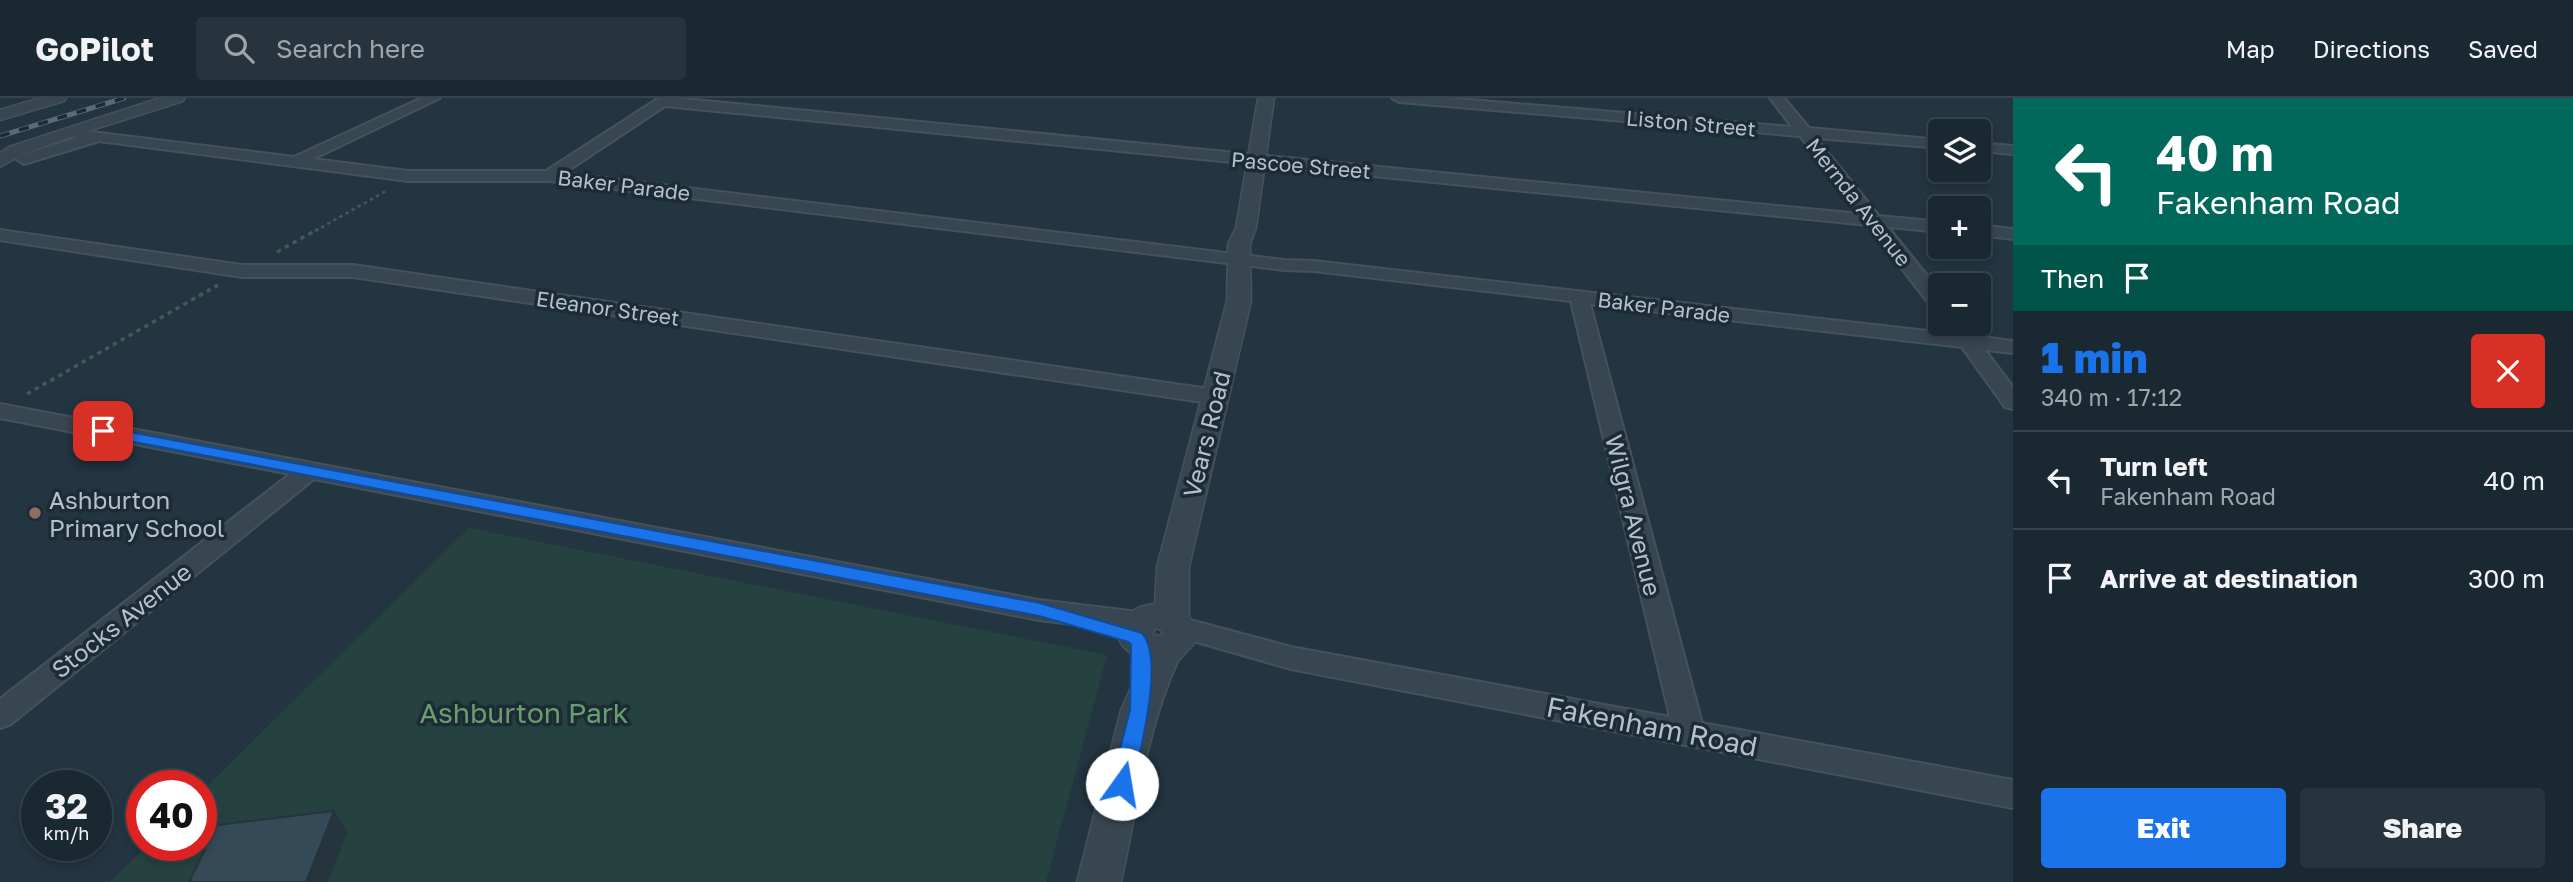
<!DOCTYPE html>
<meta charset="utf-8">
<style>
:root{--surface:#1a2831;--page:#27343d;--text:#f1f3f6;--muted:#9fa6ab;--line:#38444d;--accent:#1a73e8}
body{margin:0;font-family:"Golos Text",sans-serif;background:var(--page);color:var(--text);height:100vh;display:flex;flex-direction:column;font-size:26px;white-space:nowrap}
*{box-sizing:border-box;margin:0}
p{font-size:23px;color:var(--muted)}
.icon{flex:none;width:38px;height:38px;fill:none;stroke:currentColor;stroke-width:2;stroke-linecap:round;stroke-linejoin:round}
.map{position:relative;flex:1;overflow:hidden}
.panel{display:flex;flex-direction:column;background:var(--surface);width:560px}
.panel>*{flex:none}
.guide{background:#00695c;color:#fff;overflow:hidden}
.buttons{position:absolute;left:1928px;top:21px;display:grid;gap:14px}
.buttons a{display:grid;place-items:center;width:63px;height:63px;border-radius:7px;background:var(--surface);box-shadow:0 4px 10px #0003,0 0 0 2px var(--line);font-size:35px}
.speed{position:absolute;left:21px;top:672px;display:flex;gap:14px;font-size:35px;font-weight:700;text-align:center}
.speed>*{display:grid;place-content:center;width:91px;height:91px;border-radius:50%;background:var(--surface);box-shadow:0 4px 10px #0003,0 0 0 2px var(--line);line-height:1}
.speed small{font-size:18px;font-weight:400}
.speed .limit{border:10px solid #d22;background:#fff;color:#111}
.pin{position:absolute;display:grid;place-items:center;width:60px;height:60px;color:#fff;margin:-30px;border-radius:14px;box-shadow:0 4px 10px #0006}
.me{position:absolute;width:77px;margin:-38px;rotate:13deg;stroke-linejoin:round;filter:drop-shadow(0 0 5px #0008)}
.turn{display:flex;align-items:center;gap:24px;height:147px;padding:0 28px;font-size:32px}
.turn .icon{width:91px;height:91px;stroke-width:2.5}
.turn b{display:block;font-size:49px;line-height:60px}
.then{display:flex;align-items:center;height:66px;padding:0 28px;background:#0003;gap:14px;font-size:26px}
.round{display:grid;place-items:center;flex:none;width:74px;height:74px;border-radius:7px;background:var(--page)}
.overview{display:flex;align-items:center;justify-content:space-between;height:119px;padding:0 28px}
h1{font-size:42px;font-weight:800;line-height:52px;color:var(--accent)}
.primary-button{display:flex;gap:14px;margin-top:auto;padding:14px 28px}
.primary-button a{flex:1;height:80px;border-radius:7px;background:var(--accent);color:#fff;font-size:28px;font-weight:800;line-height:80px;text-align:center}
.primary-button a+a{background:var(--page);color:var(--text)}
ul{padding:0;list-style:none}
li{display:flex;align-items:center;gap:21px;height:98px;padding:0 28px;border-top:2px solid var(--line)}
li div{flex:1}
li b{display:block;font-size:26px}
li em{font-style:normal}
header{display:flex;align-items:center;gap:42px;box-sizing:border-box;height:98px;padding:0 35px;background:var(--surface);border-bottom:2px solid var(--line)}
header strong{font-size:33px}
nav{display:flex;gap:38px;margin-inline-start:auto;font-size:24px}
.search{width:490px;height:63px;background:var(--page);display:flex;align-items:center;gap:18px;box-sizing:border-box;padding:0 24px;border-radius:7px;color:var(--muted);font-size:26px}
main{display:flex;flex:1;min-height:0}
.map>svg:first-child{display:block}
</style>
<header>
<strong>GoPilot</strong>
<div class="search"><svg class="icon" aria-label="search" viewBox="0 0 24 24"><circle cx="10" cy="10" r="6"/><path d="M15 15l6 6"/></svg>Search here</div>
<nav><a>Map</a><a>Directions</a><a>Saved</a></nav>
</header>
<main>
<div class="map">
<svg width="2013" height="784" viewBox="0 0 2013 784">
<rect width="100%" height="100%" fill="#233541"/>
<path fill="#254241" d="M469 430 1107 557 1046 784H110L148 747H201V694Z"/>
<g fill="none" stroke-linecap="round" stroke-linejoin="round">
<g stroke="#44525d" stroke-width="4">
<path id="minor" d="M422 0H440L313 61 408 73H546L659 0H675L1860 116 1800 38 1399 4 1392 0H1447L1792 29 1770 0H1784L1809 30 1941 42V50L1816 40 1879 118 1941 124V134L1888 129 1941 195V214L1934 212 1868 127 665 8 564 75 1284 162 1314 163 1954 236 1963 231 1970 233 1974 238 2013 243V255L1985 252 2013 289V311L2005 309 1962 249 1590 206 1702 625 2013 682V710L1291 571 1169 536 1165 529 1169 522 1179 519 1291 549 1670 619 1571 203 1314 173 1284 172 549 83H408L99 43 24 66 16 61 19 58 77 40 69 36 76 32 294 59Z
M1979 45 2013 48V56L1979 53Z
M1979 127 2013 131V141L1979 137Z
M0 132 242 167H353L1216 292 1224 294 1227 299 1224 304 1216 306 353 179H242L0 142Z
M0 306 1039 502 1138 514 1148 517 1152 524 1148 531 1138 534 1039 522 314 381 11 626 0 630V601L290 376 0 320Z"/>
</g>
<g stroke="#44525d" stroke-width="3">
<path id="tertiary" d="M40 0H66L64 3 0 22V12Z
M160 0H185L183 3 70 39 21 57 0 69V55L9 49Z
M1258 0H1274L1256 130 1250 146 1251 203 1189 469V518L1198 539C1193 549 1182 557 1178 563 1146 632 1137 711 1121 784H1077L1121 612 1144 561C1101 547 1116 509 1155 506L1157 469 1227 203 1228 146 1236 130ZM1156 530 1161 532 1163 537 1158 538 1152 535Z"/>
</g>
<path stroke="#3f5a58" stroke-width="2.5" stroke-dasharray="3.5 3.5" stroke-linecap="butt" d="M315 133 386 93"/>
<path stroke="#3f5a58" stroke-width="3.5" stroke-dasharray="4.5 4.5" stroke-linecap="butt" d="M277 154 318 131
M27 296 218 187"/>
<use href="#minor" fill="#384651" fill-rule="evenodd"/>
<use href="#tertiary" fill="#384651" fill-rule="evenodd"/>
<g stroke="#5a6b78" stroke-width="5">
<path id="rail" d="M0 38 124 0"/>
</g>
<use href="#rail" stroke="#1d2b36" stroke-width="3.5" stroke-dasharray="10" stroke-linecap="butt"/>
</g>
<path fill="#25343d" d="M334 713 347 734 328 784H306Z"/>
<path fill="#354a57" stroke="#25343d" stroke-width="2" d="M334 713 306 784H189L217 727Z"/>
<path fill="#1a73e8" stroke="#114b97" stroke-width="2" d="M103 329 1040 505 1142 535C1165 561 1140 653 1133 686L1130 692 1122 694 1115 692 1111 686 1130 612 1131 547 1129 544 1039 518 98 337 95 333 98 330Z"/>
<circle fill="#8d6e63" stroke="#1d2b36" stroke-width="2.5" cx="35" cy="415" r="7"/>
<g text-anchor="middle" dominant-baseline="central" stroke-width="7" stroke-linejoin="round" paint-order="stroke">
<g font-size="21" fill="#b4c1cb" stroke="#1d2b36">
<text transform="translate(1691 25) rotate(5)">Liston Street</text>
<text transform="translate(1301 67) rotate(5)">Pascoe Street</text>
<text transform="translate(624 87) rotate(7)">Baker Parade</text>
<text transform="translate(1859 104) rotate(52)">Mernda Avenue</text>
<text transform="translate(1664 209) rotate(7)">Baker Parade</text>
<text transform="translate(608 210) rotate(8)">Eleanor Street</text>
</g>
<g font-size="24" fill="#b4c1cb" stroke="#1d2b36">
<text transform="translate(1206 336) rotate(-76)">Vears Road</text>
<text transform="translate(1634 417) rotate(76)">Wilgra Avenue</text>
<text transform="translate(121 522) rotate(-38)">Stocks Avenue</text>
</g>
<g font-size="24" fill="#b4c1cb" stroke="#1d2b36" text-anchor="start">
<text x="49" y="401">Ashburton<tspan x="49" dy="28">Primary School</tspan></text>
</g>
<g font-size="28" fill="#6a9e6d" stroke="#1d2b36">
<text x="524" y="614">Ashburton Park</text>
</g>
<g font-size="28" fill="#b4c1cb" stroke="#1d2b36">
<text transform="translate(1652 628) rotate(11)">Fakenham Road</text>
</g>
</g>
</svg>
<div class="buttons">
<a><svg class="icon" aria-label="layers" viewBox="0 0 24 24"><path d="M12 4l9 5-9 5-9-5zM3 14l9 5 9-5"/></svg></a>
<a>+</a>
<a>−</a>
</div>
<div class="speed"><div>32<small>km/h</small></div><div class="limit">40</div></div>
<div class="pin" style="left:103px;top:333px;background:#d93025"><svg class="icon" aria-label="arrive" viewBox="0 0 24 24"><path d="M6 21V4h12l-3 4 3 4H6"/></svg></div>
<svg class="me" style="left:1122px;top:686px" viewBox="-20 -20 40 40"><circle r="19" fill="#fff"/><path d="M0-13L10 11 0 6-10 11z" fill="#1a73e8"/></svg>
</div>
<section class="panel">
<div class="guide">
<div class="turn"><svg class="icon" aria-label="left" viewBox="0 0 24 24"><path d="M17 20v-9H6M10 6l-5 5 5 5"/></svg><div><b>40 m</b>Fakenham Road</div></div>
<div class="then">Then<svg class="icon" aria-label="arrive" viewBox="0 0 24 24"><path d="M6 21V4h12l-3 4 3 4H6"/></svg></div>
</div>
<div class="overview"><div><h1>1 min</h1><p>340 m · 17:12</p></div><a class="round" style="background:#d93025;color:#fff"><svg class="icon" aria-label="close" viewBox="0 0 24 24"><path d="M6 6l12 12M18 6L6 18"/></svg></a></div>
<ul>
<li><svg class="icon" aria-label="left" viewBox="0 0 24 24"><path d="M17 20v-9H6M10 6l-5 5 5 5"/></svg><div><b>Turn left</b><p>Fakenham Road</p></div><em>40 m</em></li>
<li><svg class="icon" aria-label="arrive" viewBox="0 0 24 24"><path d="M6 21V4h12l-3 4 3 4H6"/></svg><div><b>Arrive at destination</b></div><em>300 m</em></li>
</ul>
<div class="primary-button"><a>Exit</a><a>Share</a></div>
</section>
</main>
